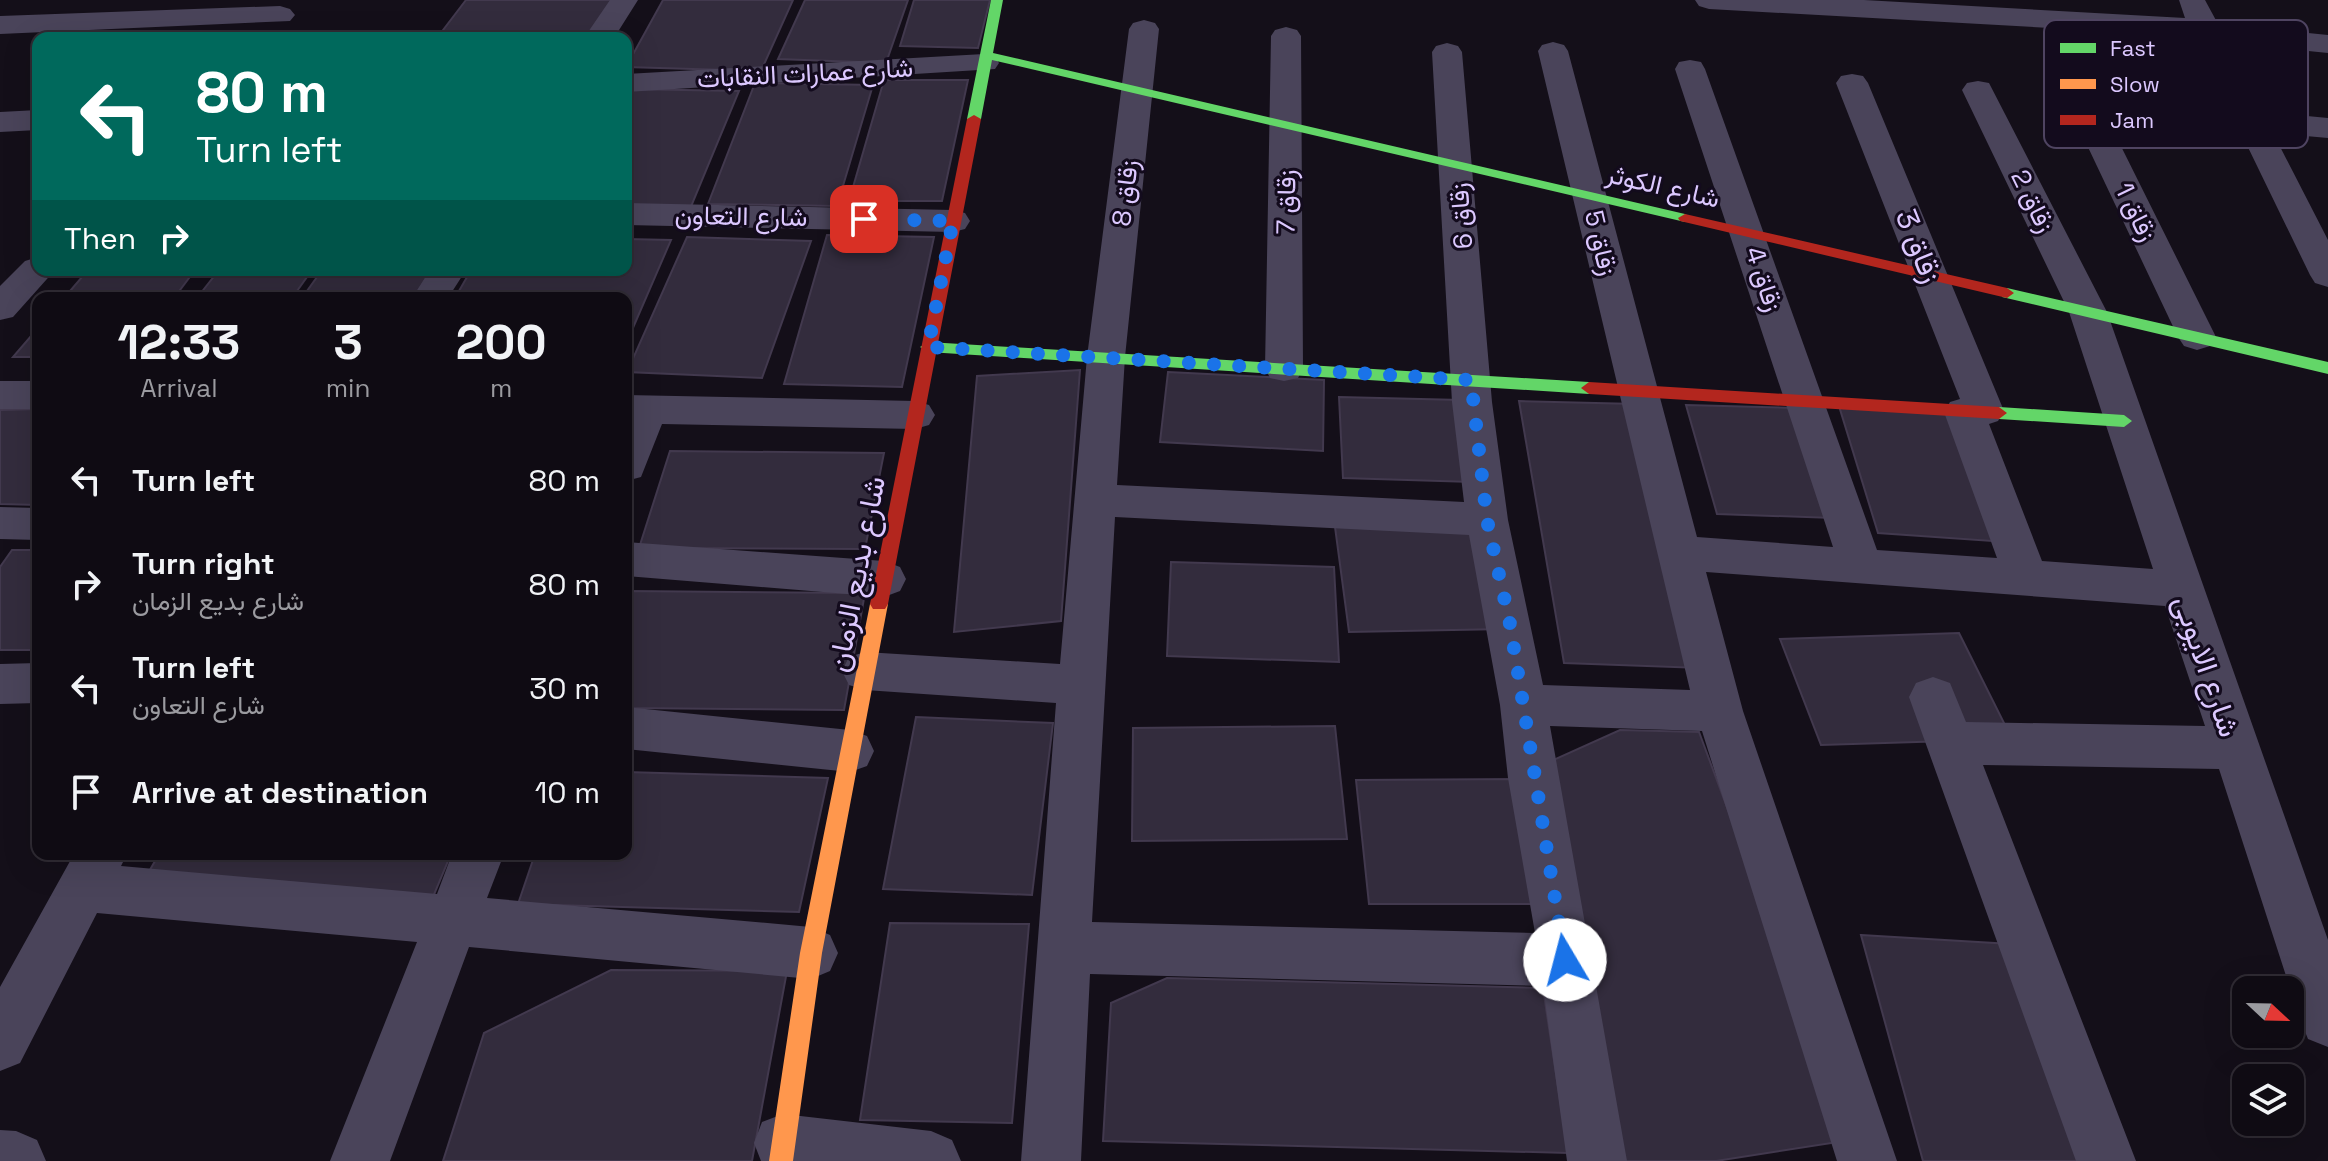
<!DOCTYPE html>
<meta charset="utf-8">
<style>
:root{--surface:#0f0b13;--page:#18141c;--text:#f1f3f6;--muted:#9b9ba0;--line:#2f2b33}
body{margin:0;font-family:"Space Grotesk",Vazirmatn,sans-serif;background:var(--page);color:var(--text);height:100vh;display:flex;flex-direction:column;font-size:30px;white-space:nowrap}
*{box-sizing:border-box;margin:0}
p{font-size:26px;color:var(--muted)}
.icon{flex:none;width:44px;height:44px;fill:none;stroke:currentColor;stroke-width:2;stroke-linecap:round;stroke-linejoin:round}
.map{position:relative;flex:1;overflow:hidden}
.details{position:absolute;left:32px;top:292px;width:600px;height:568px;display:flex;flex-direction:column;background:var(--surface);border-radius:16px;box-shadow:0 8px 32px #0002,0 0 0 2px var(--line)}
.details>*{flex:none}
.guide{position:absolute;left:32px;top:32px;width:600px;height:244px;border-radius:16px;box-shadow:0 8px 32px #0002,0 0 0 2px var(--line);background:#00695c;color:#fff;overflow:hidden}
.needle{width:52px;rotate:112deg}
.controls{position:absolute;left:2232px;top:976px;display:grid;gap:16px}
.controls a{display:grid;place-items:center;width:72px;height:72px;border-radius:16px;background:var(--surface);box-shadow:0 8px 32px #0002,0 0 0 2px var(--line);font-size:40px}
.pin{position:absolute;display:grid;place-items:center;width:68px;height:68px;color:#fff;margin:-34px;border-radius:16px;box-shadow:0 4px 12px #0006}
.me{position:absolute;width:88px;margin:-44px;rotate:352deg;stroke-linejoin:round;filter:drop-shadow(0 0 6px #0008)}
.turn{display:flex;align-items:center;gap:28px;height:168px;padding:0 32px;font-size:36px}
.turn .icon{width:104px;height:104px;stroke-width:2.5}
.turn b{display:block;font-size:56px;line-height:68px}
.then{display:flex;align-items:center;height:76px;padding:0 32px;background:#0003;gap:16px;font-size:30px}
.eta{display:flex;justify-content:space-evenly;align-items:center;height:136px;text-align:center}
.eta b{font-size:48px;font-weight:800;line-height:56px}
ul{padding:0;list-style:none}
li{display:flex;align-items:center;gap:24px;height:104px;padding:0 32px}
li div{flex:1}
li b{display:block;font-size:30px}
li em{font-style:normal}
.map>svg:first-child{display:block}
</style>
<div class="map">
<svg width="2328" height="1161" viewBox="0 0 2328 1161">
<rect width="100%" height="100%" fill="#140f19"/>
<path fill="#332c3d" stroke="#42394e" stroke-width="2" d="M466 0H614L590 38H437Z
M663 0H793L761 71 626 67Z
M805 0H908L886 63 778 59Z
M914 0H990L978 48 900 46Z
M884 80H968L942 201H849Z
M755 83 873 85 837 206 708 204Z
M626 89 739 91 690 209 626 208Z
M827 235 934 237 902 387 784 384Z
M687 237 811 241 762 378 627 372Z
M626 239 671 240 626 344V298H455L471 270H626Z
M88 270H195L174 298H64Z
M219 270H312L292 298H197Z
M322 270H431L414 298H302Z
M38 328V357H13Z
M1080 370 1061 621 954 632 977 376Z
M1168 372 1324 380 1323 451 1160 442Z
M1339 397 1461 400 1472 482 1343 478Z
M1519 401 1636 404 1701 668 1564 663Z
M1686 405 1795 408 1833 518 1717 514Z
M1839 406 1958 414 2006 542 1878 533Z
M38 409V505L0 504V410Z
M670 451 884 453 865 549 639 548Z
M1481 525 1504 629 1349 632 1335 527Z
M12 550H38V650H0V567Z
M1171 562 1334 567 1339 662 1167 656Z
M629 591 865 593 844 710 626 708Z
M1959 633 2012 739 1821 745 1780 639Z
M916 717 1053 723 1032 895 883 889Z
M1335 726 1347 839 1132 841 1133 728Z
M1620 730 1699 732 1851 1140 1716 1161H1602L1551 761Z
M626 772 828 778 799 912 518 904 535 854H626Z
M1521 779 1543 904H1369L1356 780Z
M159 854H451L433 897 139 889Z
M890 923 1029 924 1012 1123 860 1120Z
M1861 935 2011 944 2086 1161H1923Z
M611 970 787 971 752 1161H443L484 1033Z
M1167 978 1543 988 1568 1153 1103 1141 1111 1003Z"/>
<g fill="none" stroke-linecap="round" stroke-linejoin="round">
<path fill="#4a445a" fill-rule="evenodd" d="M610 0H638L614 38H584Z
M1695 0H1864L2185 18 2179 0H2205L2218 24 2328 35V53L2227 43 2263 112 2328 118V138L2273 133 2328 240V287L2315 283 2310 275 2194 36 1709 9 1699 6Z
M280 6 290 9 295 15 290 21 0 34V16Z
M1144 20 1155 23 1159 29 1125 357 1117 485 1464 502 1452 402 1432 52 1436 46 1447 43 1458 46 1462 52 1492 402 1508 520 1543 685 1690 690 1538 51 1542 45 1553 42 1564 45 1568 51 1697 537 1833 547 1675 69 1679 62 1690 60 1701 62 1705 69 1877 550 1997 558 1944 412 1950 402 1960 399 1836 83 1841 76 1852 74 1863 76 1868 83 2004 411 1998 421 1989 424 2042 561 2153 569 2069 312 1962 90 1967 83 1978 81 1989 83 2107 312 2328 940V1047L2308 1039 2300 1019 2219 769 1983 765 2136 1161H2076L1909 697 1916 683 1933 677 1950 683 1966 722 2205 726 2165 606 1706 572 1743 711 1897 1161H1837L1702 731 1550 726 1627 1161H1567L1543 986 1090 974 1081 1161H1021L1056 703 865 690 849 685 842 671 849 657 865 652 1060 664 1087 357 1129 29 1133 23ZM1115 517 1469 535 1500 705 1508 778 1535 933 1092 922Z
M1286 27 1297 30 1301 36 1303 368 1298 378 1284 381 1270 378 1265 368 1271 36 1275 30Z
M984 54 995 57 999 63 995 69 626 92V74Z
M2075 77 2086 79 2091 86 2216 337 2210 346 2197 350 2184 346 2178 337 2059 86 2064 79Z
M38 110V130L0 132V112Z
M626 203 953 210 965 213 970 221 965 229 953 232 626 225Z
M38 257V270H55L13 317 0 320V286L25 261Z
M430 270H466L448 298H412Z
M0 381H38V409H0Z
M626 395 915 401 929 405 935 415 929 425 915 429 662 424 641 477 626 481Z
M0 507 38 508V540L0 539Z
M626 542 884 561 900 567 906 579 900 591 884 597 626 576Z
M38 663V703L0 704V664Z
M626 707 850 730 867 736 874 751 867 766 850 772 626 749Z
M74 854H127L121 866 437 894 452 854H504L487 898 811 927 830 935 838 953 830 971 811 979 469 947 390 1161H330L417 942 97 913 20 1063 0 1071V987Z
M783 1114 931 1131 952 1140 961 1161H761L754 1143 762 1122Z
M0 1130 16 1131 37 1140 46 1161H0Z"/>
<path fill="#63d668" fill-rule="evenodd" d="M991 0H1003L993 53 1685 214 1692 218 1685 222 992 60 981 119 969 122 967 119Z
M2007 288 2328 362V374L2002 297V289Z
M928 342 1589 382 1597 388 1589 394 928 352 920 347Z
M1999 407 2124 415 2132 421 2124 427 1999 419 1991 413Z"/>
<path fill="#ff974d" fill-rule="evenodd" d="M879 597 885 599 888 604 822 953 793 1161H769L800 953 870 604 873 599Z"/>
<path fill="#b3261e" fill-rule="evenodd" d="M974 115 981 119 888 604 885 609H873L870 604 967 119Z
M1685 214 2007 288 2014 293 2007 298 1680 221 1678 218Z
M1589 382 1999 407 2007 413 1999 419 1589 394 1581 388Z"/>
</g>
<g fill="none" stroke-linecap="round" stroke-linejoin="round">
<path stroke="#1a73e8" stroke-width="14" stroke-dasharray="0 25.2" d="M864 219 953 221 928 347 1471 380 1487 520 1510 624 1565 960"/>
</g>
<g text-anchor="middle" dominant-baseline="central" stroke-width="6" stroke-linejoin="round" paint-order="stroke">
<g font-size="26" fill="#dcc8ff" stroke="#130b1d">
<text transform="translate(805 73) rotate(-3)">شارع عمارات النقابات</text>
<text transform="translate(1663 186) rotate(13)">شارع الكوثر</text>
<text transform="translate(1125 193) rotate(-83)">زقاق 8</text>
<text transform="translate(2033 201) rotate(64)">زقاق 2</text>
<text transform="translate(1286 202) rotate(-89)">زقاق 7</text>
<text transform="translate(2136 212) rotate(64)">زقاق 1</text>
<text transform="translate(741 216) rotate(1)">شارع التعاون</text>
<text transform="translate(1461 216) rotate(-94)">زقاق 6</text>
<text transform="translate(1601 243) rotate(77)">زقاق 5</text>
<text transform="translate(1764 279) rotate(72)">زقاق 4</text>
</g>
<g font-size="30" fill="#dcc8ff" stroke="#130b1d">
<text transform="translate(1919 246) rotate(68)">زقاق 3</text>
<text transform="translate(856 574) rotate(-79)">شارع بديع الزمان</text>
<text transform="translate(2207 666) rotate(71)">شارع الايوبى</text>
</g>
</g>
<rect x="2044" y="20" width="264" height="128" rx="12" fill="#130b1d" stroke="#4f4461" stroke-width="2"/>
<rect x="2060" y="43" width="36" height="10" fill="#63d668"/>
<rect x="2060" y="79" width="36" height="10" fill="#ff974d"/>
<rect x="2060" y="115" width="36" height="10" fill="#b3261e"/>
<g font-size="22" fill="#dcc8ff">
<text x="2110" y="56">Fast</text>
<text x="2110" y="92">Slow</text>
<text x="2110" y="128">Jam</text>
</g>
</svg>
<div class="controls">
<a><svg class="needle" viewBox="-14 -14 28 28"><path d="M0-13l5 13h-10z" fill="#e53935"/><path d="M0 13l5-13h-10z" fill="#9b9ba0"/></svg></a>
<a><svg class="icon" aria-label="layers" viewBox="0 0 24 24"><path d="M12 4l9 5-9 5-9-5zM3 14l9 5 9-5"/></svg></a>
</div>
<div class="pin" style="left:864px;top:219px;background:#d93025"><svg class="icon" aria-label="arrive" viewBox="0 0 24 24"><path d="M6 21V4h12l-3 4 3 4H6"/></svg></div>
<svg class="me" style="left:1565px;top:960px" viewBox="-20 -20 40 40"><circle r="19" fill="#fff"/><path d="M0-13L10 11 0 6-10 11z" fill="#1a73e8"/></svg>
<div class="guide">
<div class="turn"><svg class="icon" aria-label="left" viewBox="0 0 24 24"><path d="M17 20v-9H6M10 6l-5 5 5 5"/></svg><div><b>80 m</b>Turn left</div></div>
<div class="then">Then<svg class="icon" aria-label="right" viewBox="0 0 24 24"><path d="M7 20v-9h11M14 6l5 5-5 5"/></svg></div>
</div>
<section class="details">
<div class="eta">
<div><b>12:33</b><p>Arrival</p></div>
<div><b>3</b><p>min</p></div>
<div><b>200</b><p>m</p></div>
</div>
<ul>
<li><svg class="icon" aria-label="left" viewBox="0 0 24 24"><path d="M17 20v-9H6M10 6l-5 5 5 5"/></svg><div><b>Turn left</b></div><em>80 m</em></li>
<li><svg class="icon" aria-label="right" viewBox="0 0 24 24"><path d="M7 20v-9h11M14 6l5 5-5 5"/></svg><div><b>Turn right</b><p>شارع بديع الزمان</p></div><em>80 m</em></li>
<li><svg class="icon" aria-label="left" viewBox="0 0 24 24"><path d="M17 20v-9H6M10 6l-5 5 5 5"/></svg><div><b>Turn left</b><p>شارع التعاون</p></div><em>30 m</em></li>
<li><svg class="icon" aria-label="arrive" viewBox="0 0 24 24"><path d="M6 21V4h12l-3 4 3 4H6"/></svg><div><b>Arrive at destination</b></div><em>10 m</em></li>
</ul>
</section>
</div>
